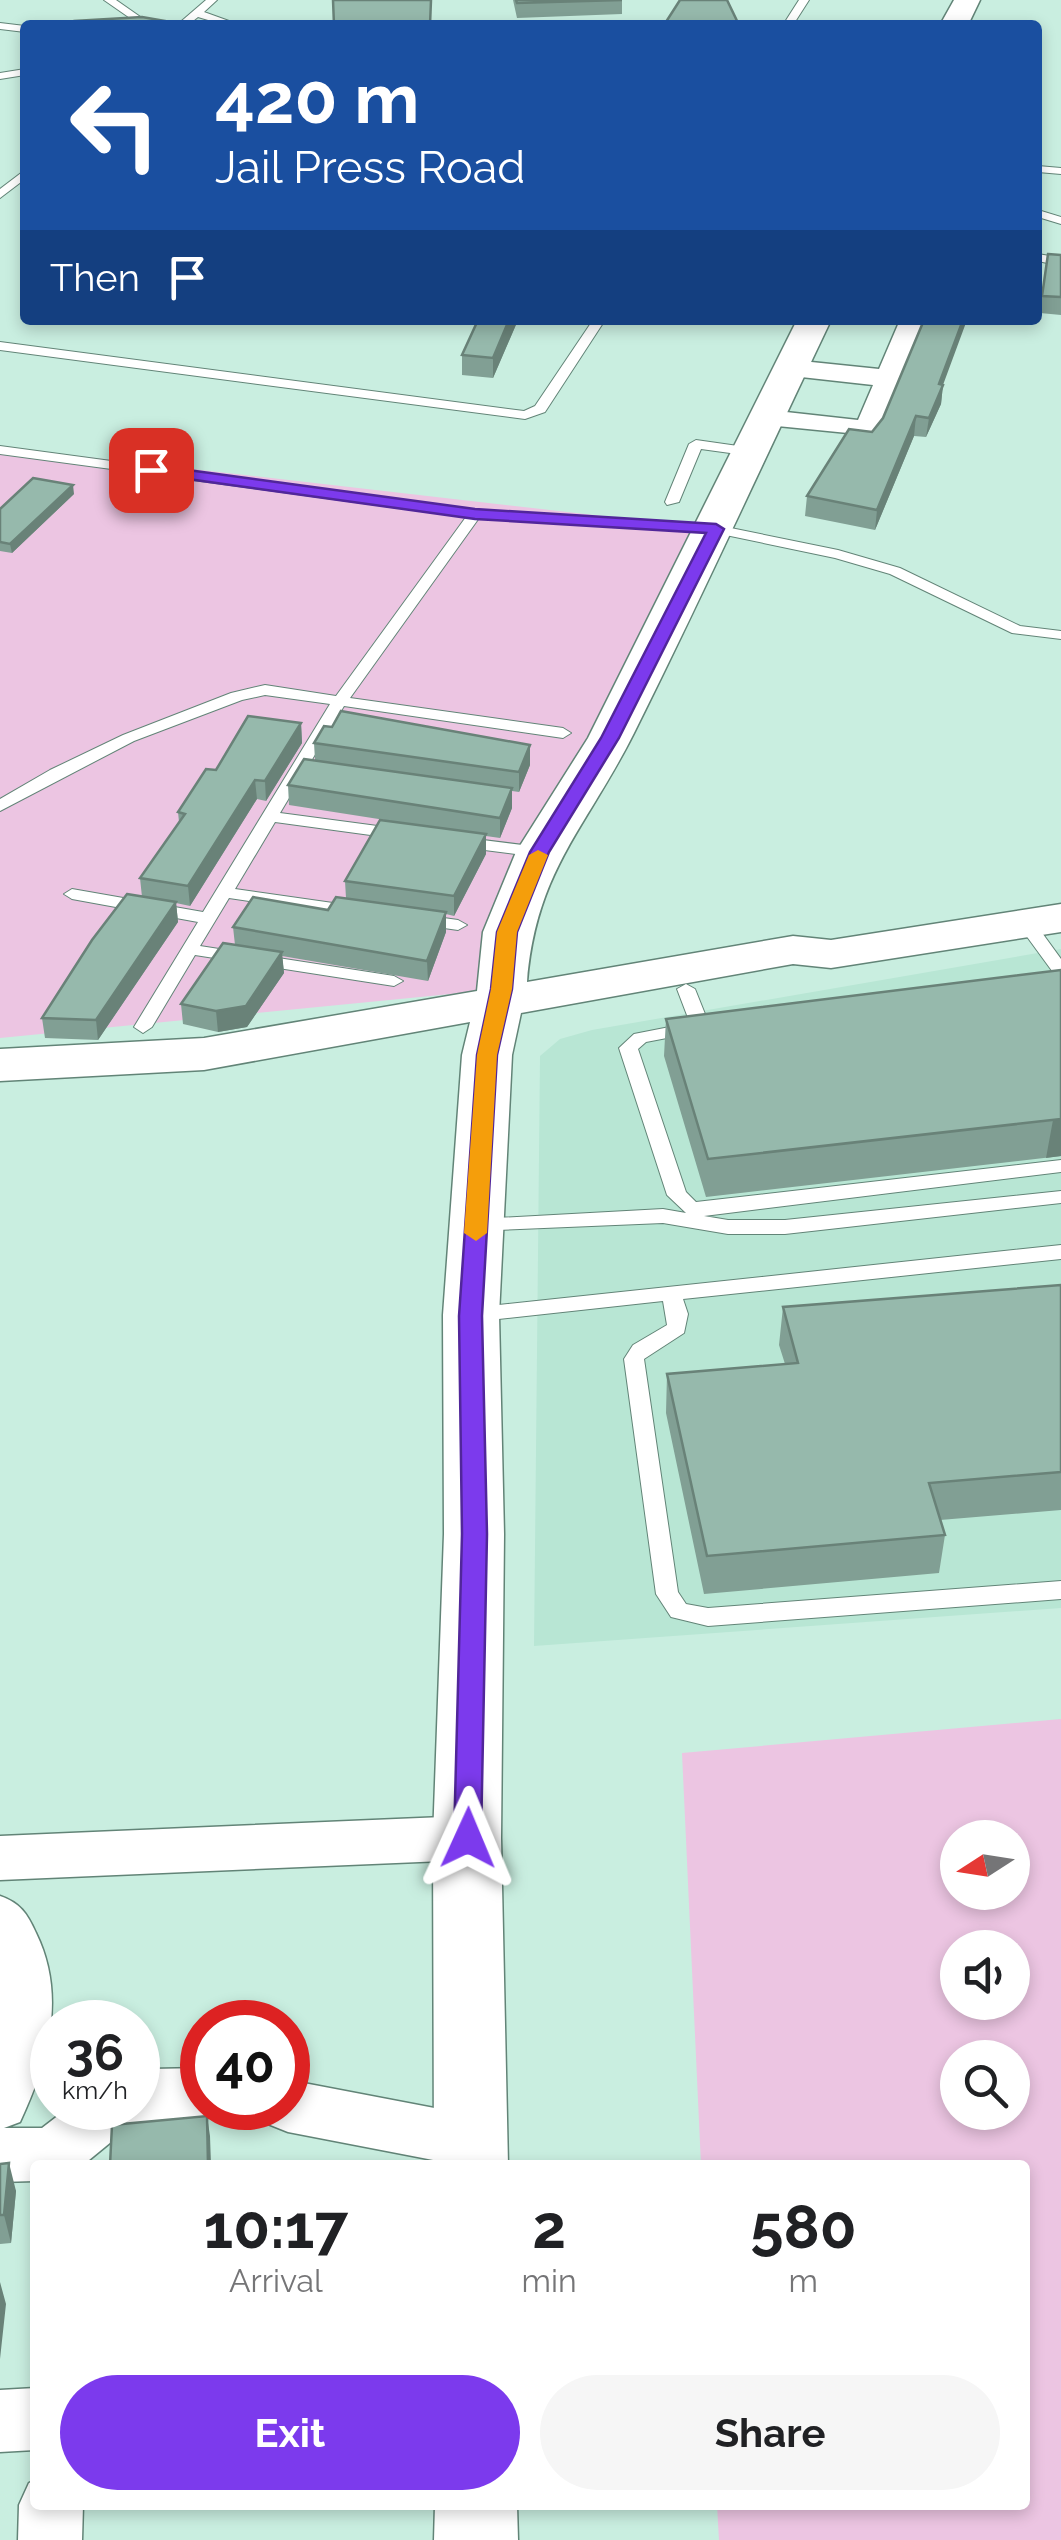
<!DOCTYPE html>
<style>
:root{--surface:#fff;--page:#f6f6f6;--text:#202124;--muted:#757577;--accent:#7c3aed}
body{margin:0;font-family:Raleway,sans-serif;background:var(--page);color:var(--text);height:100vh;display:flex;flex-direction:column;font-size:38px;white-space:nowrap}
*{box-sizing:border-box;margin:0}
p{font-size:32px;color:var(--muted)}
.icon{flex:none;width:55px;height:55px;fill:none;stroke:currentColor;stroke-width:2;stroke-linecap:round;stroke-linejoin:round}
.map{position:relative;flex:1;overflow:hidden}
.sheet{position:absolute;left:30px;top:2160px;width:1000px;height:350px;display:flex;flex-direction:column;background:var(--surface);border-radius:10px;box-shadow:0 5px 15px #0003}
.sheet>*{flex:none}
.hud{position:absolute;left:20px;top:20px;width:1022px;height:305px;border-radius:10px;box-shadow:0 5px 15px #0003;background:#1a4fa0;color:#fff;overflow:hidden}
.needle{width:65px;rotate:258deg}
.buttons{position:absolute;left:940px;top:1820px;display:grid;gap:20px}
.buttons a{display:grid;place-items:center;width:90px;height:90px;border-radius:50%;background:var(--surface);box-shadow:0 5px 15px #0003;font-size:50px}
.speed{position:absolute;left:30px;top:2000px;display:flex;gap:20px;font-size:50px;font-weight:700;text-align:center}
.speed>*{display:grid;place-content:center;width:130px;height:130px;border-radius:50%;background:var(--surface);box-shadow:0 5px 15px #0003;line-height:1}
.speed small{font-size:25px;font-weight:400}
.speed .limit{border:15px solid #d22;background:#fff;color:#111}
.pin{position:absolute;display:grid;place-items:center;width:85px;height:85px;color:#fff;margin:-42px;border-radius:20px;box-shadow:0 5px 15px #0006}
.me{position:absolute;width:110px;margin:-55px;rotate:1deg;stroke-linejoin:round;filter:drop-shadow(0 0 8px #0008)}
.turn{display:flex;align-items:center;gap:35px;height:210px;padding:0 30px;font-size:45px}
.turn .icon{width:130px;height:130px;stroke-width:2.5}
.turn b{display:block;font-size:70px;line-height:85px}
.then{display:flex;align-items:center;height:95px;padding:0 30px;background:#0003;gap:20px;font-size:38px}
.eta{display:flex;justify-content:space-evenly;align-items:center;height:170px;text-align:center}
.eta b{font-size:60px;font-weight:700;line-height:70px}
.primary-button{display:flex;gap:20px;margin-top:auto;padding:20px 30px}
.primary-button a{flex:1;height:115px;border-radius:60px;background:var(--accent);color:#fff;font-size:40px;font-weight:700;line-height:115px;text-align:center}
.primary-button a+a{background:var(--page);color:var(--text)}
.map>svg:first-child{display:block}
</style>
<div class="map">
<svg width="1061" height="2540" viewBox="0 0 1061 2540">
<rect width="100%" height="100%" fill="#c9eee0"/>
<path fill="#b8e6d4" d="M1061 949V1608L534 1646 540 1056 560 1039 592 1030Z"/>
<path fill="#ecc5e2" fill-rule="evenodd" d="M0 447 716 529 502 989 0 1038Z
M1061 1719V2540H719L717 2505H1025V2165H701L682 1753ZM958 1838H1012V1892H958ZM958 1948H1012V2002H958ZM958 2058H1012V2112H958Z"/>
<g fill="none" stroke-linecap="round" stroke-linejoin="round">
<g stroke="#628477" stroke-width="2">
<path id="lane" d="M104 0H116L149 23 140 25Z
M206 0H217L204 12 240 25H225L198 17 188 25H177Z
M799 0H809L793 25H783Z
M0 23 25 26V32L0 29Z
M25 69V75L0 79V73Z
M1038 166 1061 168V174L1038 172Z
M25 170V179L0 198V189Z
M1038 210 1061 217V224L1038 217Z
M1038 254 1061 258V266L1038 261Z
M593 320H605L545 412 525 419 0 350V342L524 411 535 406Z
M696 440 752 448 759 452 752 456 701 449 679 502 667 505 665 502 689 444Z
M0 446 475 510 716 525 838 550 900 568 1020 626 1061 631V639L1012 633 890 574 835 558 716 533 479 518 350 698 563 728 571 733 563 738 344 706 280 813 400 829 408 834 400 839 275 822 235 889 354 906 363 911 354 916 229 898 200 946 394 976 403 981 394 986 195 955 152 1027 143 1033 134 1027 198 922 72 899 64 894 72 889 203 912 330 704 265 695 242 700 134 741 0 811V799L50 770 123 735 231 693 265 685 336 696 466 517 0 454Z
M459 837 539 847 547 852 539 857 453 846V838Z
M422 915 458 920 467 925 458 930 416 924 413 920Z
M1026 918 1032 919 1061 959V976L1055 975 1017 923Z
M686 984 695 989 707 1019 719 1020 722 1024 719 1028 646 1042 638 1049 686 1192 696 1202 1061 1160V1172L704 1216 728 1220H785L1061 1191V1203L785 1234H728L663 1223 471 1231 468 1226 478 1219 663 1209 686 1213 667 1195 619 1048 634 1034 690 1023 677 989Z
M1061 1245V1259L683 1299 688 1314 684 1333 644 1359 678 1592 686 1604 708 1608 1061 1581V1599L708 1626 671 1617 656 1594 624 1359 633 1345 667 1325 663 1301 471 1322 461 1315 471 1308Z"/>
</g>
<g stroke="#628477" stroke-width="3">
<path id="street" d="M900 320H926L878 436 758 424 754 418 768 410 858 420 873 385 792 376 778 368 792 360 879 369Z
M467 1816 485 1823 493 1838 485 1853 467 1860 0 1880V1836Z
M0 1896C20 1903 27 1913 36 1933 67 1996 48 2062 20 2122L4 2128H42L68 2108H138V2074L151 2069 202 2068V2108H224L222 2112 202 2120 141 2125 122 2133 83 2165H35V2181L0 2182Z
M288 2080 471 2115 491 2122 500 2141 491 2160 459 2165 288 2132 268 2124 260 2108H288Z
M35 2388V2450L0 2452V2390Z
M35 2480V2505H83L82 2540H18L19 2505 29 2483Z"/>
</g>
<g stroke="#628477" stroke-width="3">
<path id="secondary" d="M954 0H980L968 25H940Z
M797 320H831C765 458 702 597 634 733 587 827 536 870 527 982L793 936 831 940 1061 904V932L831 968 793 964 521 1013 512 1055 499 1315 504 1534 501 1838 508 2165H434L433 1838 444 1534 443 1315 462 1055 470 1022 204 1070 0 1081V1049L204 1038 477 991 483 932 516 852 588 738Z
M435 2505H517L518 2540H434Z"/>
</g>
<use href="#lane" fill="#fff" fill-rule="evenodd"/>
<use href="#street" fill="#fff" fill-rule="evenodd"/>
<use href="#secondary" fill="#fff" fill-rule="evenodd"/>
</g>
<path fill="#819f94" d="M513 0H622V14L517 18Z
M1048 254 1061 255V315L1040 313Z
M518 320 493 378 462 375V355Z
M943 385 941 404 926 437 914 436 875 530 805 516 807 496 872 432Z
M74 494 12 553 0 551V509Z
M301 723 302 743 266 801 257 799 190 906 176 903 178 922 98 1040 45 1038 42 1018 142 897 140 878 179 822 178 812 216 770Z
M314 743 530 765 519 792 512 791V808L500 838 486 836V854L454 916 446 914V932L428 981 282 956 284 973 247 1027 218 1032 183 1024 181 1004 235 945 233 927 328 910 346 898 345 881 417 825 289 805 288 785 315 760Z
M1061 970V1156L706 1197 664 1056 666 1019Z
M1061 1285V1510L940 1520 945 1535 939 1573 704 1594 666 1413 667 1374 785 1364 779 1345 783 1307Z
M0 2164 16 2191 11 2243 0 2244Z"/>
<path fill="#698278" d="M509 320H518L493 378V358Z
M963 320H967L943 385 941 404 926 437 929 418 939 384Z
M916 416 914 436 875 530 877 510Z
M73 485 74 494 12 553 10 544Z
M301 723 302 743 266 801 265 781Z
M530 745V765L519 792V772Z
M255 780 257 799 190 906 188 886Z
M512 788V808L500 838V818Z
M486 834V854L454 916V896Z
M176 902 178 922 98 1040 96 1020Z
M446 912V932L428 981 427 961Z
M282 952 284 973 247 1027 218 1032 216 1011Z
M1061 1119V1156L1046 1158 1053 1120Z
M207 2116 210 2136 211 2165H208Z
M9 2163 16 2191 11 2243 4 2215Z
M0 2282 6 2304 0 2359Z"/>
<path fill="#96b9ac" stroke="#698278" stroke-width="2.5" d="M333 0H431L430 25H334Z
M516 0H622L517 3Z
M680 0H727L739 25H664Z
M142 17 188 25H70L74 21Z
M1048 254 1061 255V297L1042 296Z
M478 320H509L493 358 462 355Z
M924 320H963L939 384 943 385 929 418 916 416 877 510 807 496 849 429 872 432 883 418Z
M33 478 73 485 10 544 0 542V509Z
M341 711 530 745 519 772 314 743 324 726 332 727Z
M248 716 301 723 265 781 255 780 188 886 140 878 185 814 178 812 206 769 216 770Z
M304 759 512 788 500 818 288 785Z
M380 820 486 834 454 896 345 881Z
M127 894 176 902 96 1020 42 1018 92 940Z
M253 897 328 910 336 897 446 912 427 961 233 927Z
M223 943 282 952 246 1006 216 1011 181 1004Z
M1061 970V1119L708 1159 666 1019Z
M1061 1285V1472L929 1483 945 1535 707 1556 667 1374 798 1363 783 1307Z
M207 2116 208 2165H110L112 2125Z
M9 2163 4 2215H0V2164Z"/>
<path fill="#7c3aed" stroke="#51269a" stroke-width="2.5" d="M151 465 475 509 716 524 724 529 619 738 549 852 517 932 512 989 497 1055 482 1316 487 1534 481 1838 477 1847H458L454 1838 462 1534 459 1316 477 1055 491 989 497 932 530 852 601 738 706 533 475 519 145 473 143 470Z"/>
<path fill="#f59e0b" d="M538 850 548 855 517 932 512 989 497 1055 487 1233 476 1241 464 1233 477 1055 491 989 497 932 529 855Z"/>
</svg>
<div class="buttons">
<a><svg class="needle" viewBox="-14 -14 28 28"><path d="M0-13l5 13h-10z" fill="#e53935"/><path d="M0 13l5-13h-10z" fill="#757577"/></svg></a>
<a><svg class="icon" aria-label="sound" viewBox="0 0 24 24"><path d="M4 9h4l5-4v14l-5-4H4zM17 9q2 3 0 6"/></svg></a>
<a><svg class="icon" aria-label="search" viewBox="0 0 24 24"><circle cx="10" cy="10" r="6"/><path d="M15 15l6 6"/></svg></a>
</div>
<div class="speed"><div>36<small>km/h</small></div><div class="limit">40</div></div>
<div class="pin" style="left:151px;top:470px;background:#d93025"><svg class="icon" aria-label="arrive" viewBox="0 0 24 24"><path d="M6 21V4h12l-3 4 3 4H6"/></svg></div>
<svg class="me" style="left:468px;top:1838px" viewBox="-20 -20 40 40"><path d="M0-17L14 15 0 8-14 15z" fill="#7c3aed" stroke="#fff" stroke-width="4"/></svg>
<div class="hud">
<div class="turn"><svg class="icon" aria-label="left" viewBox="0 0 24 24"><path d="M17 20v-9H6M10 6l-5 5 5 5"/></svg><div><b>420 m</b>Jail Press Road</div></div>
<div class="then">Then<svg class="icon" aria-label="arrive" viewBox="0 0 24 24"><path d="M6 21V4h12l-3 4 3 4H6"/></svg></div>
</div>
<section class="sheet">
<div class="eta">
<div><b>10:17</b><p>Arrival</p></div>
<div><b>2</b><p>min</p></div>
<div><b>580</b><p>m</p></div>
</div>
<div class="primary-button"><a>Exit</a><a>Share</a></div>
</section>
</div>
